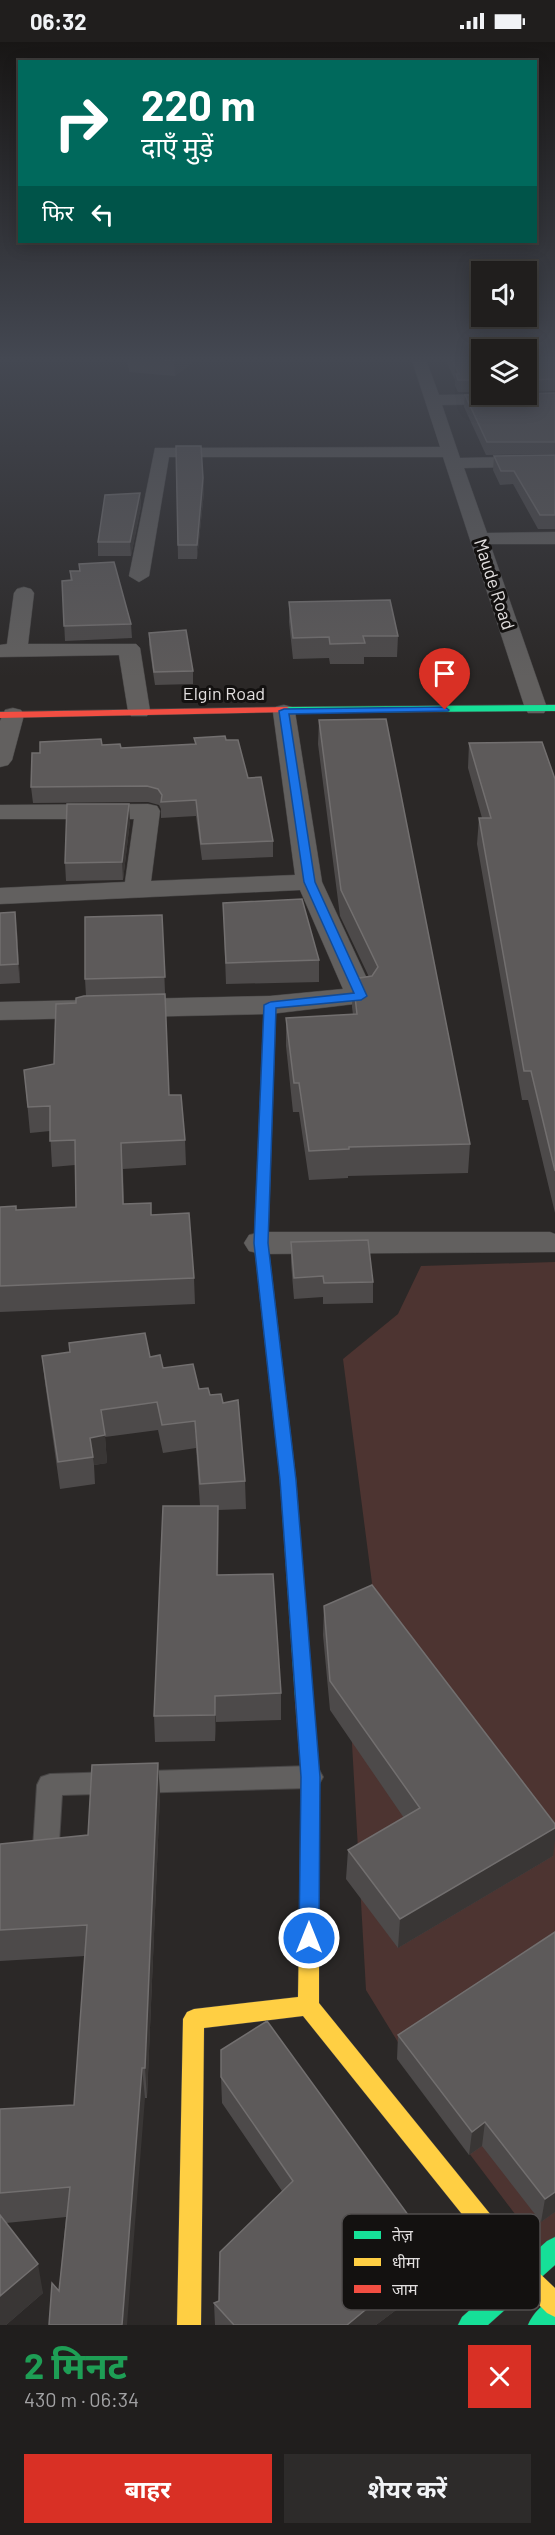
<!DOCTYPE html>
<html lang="hi">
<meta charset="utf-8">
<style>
:root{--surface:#201e1d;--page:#2d2b2a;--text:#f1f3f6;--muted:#a2a2a4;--line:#3d3c3b;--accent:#d93025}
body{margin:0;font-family:Barlow,"Noto Sans Devanagari",sans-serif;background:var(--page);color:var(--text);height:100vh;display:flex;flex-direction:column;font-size:22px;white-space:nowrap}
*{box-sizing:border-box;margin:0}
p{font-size:20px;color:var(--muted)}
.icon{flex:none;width:33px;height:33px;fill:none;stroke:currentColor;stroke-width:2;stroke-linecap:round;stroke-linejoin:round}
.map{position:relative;height:2283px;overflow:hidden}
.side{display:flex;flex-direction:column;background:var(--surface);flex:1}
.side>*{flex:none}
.guide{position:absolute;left:18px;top:18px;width:519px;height:183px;border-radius:0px;box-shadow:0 3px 15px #0003,0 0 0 2px var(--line);background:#00695c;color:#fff;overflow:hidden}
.controls{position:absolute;left:471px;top:219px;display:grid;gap:12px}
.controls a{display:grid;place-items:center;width:66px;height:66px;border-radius:0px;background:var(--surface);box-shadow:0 3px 15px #0003,0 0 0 2px var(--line);font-size:30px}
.pin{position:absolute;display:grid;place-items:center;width:51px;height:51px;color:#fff;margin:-62px -26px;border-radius:50% 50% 50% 0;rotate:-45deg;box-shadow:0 0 6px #0007}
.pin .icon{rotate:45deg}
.me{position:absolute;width:66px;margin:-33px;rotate:0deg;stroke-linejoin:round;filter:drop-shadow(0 0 4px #0008)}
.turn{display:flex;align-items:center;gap:21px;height:126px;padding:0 24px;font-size:27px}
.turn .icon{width:78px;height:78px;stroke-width:2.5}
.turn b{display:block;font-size:42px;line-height:51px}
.then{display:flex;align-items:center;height:57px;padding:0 24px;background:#0003;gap:12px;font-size:22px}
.round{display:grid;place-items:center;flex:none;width:63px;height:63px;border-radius:0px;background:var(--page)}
.headline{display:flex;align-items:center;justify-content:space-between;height:102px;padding:0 24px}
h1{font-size:36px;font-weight:700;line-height:45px;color:#1e9e55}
.action{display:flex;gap:12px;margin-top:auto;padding:12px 24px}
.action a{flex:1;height:69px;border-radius:0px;background:var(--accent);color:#fff;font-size:24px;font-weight:700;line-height:69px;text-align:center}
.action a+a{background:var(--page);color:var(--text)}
.status{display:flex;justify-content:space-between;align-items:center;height:42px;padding:0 30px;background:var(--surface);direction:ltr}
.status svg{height:16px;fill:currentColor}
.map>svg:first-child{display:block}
</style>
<div class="status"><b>06:32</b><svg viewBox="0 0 49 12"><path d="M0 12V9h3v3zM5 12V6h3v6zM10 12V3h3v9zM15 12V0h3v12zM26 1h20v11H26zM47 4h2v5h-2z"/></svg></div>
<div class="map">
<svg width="555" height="2283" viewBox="0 0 555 2283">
<rect width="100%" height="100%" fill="#2b2827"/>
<path fill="#4d3431" d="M555 1220V2225L453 2090 366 1948 346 1596 372 1541 343 1317 398 1272 421 1224Z"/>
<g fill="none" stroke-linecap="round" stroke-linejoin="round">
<g stroke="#484646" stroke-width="2">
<path id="lane" d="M310 1724 319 1728 323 1735 319 1742 310 1746 62 1753 58 1817 54 1825 45 1828 0 1831V1809L33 1806 37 1743 41 1735 50 1732Z"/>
</g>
<g stroke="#484646" stroke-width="1">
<path id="street" d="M411 315H425L439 353 555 351V361L442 363 460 416 555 414V424L464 426 487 491 555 490V502H490L547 666 544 671H528L525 666 443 415H169L149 534 139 540 129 534 155 406 440 405Z
M24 545 31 547 34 551 28 602H136L140 606 150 669 147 674H131L128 669 119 613 0 615V603L7 602 14 551 17 547Z
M284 663 292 665 295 670 322 840 375 954 371 960 270 972 0 978V960L270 954 343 947 300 848 0 862V846L125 840 134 777H0V763L148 762 157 764 160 769 151 839 295 833 273 670 276 665Z
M13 666 21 668 24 673 12 718 8 723 0 725V679L5 668Z
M261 1190H550L555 1192V1210L261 1212 249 1209 244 1201 249 1193Z"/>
</g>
<g stroke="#484646" stroke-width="1">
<path id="fast" d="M555 663V669L287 671 282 668 287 665Z
M261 1197 268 1201 296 1438 313 1655 310 1660 304 1662 298 1660 295 1655 280 1438 254 1201Z
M555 2195V2223L488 2283H458L462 2275 547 2199Z
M555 2256V2283H528C533 2271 543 2261 555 2256Z"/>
</g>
<g stroke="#484646" stroke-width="1">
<path id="slow" d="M309 1886 316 1888 319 1895V1961L534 2226 555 2246V2275L547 2271 518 2242 303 1974 204 1986 201 2283H177L183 1977 187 1970 194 1967 298 1955 299 1895 302 1888Z"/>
</g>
<g stroke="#484646" stroke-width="1">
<path id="jam" d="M287 665 292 668 290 670 0 676V670Z
M270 959 276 963 268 1201 261 1205 254 1201 264 963Z
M304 1648 310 1650 313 1655 319 1735V1895L316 1902 309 1904 302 1902 299 1895 301 1735 295 1655 298 1650Z"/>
</g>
<use href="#lane" fill="#62605f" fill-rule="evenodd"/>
<use href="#street" fill="#62605f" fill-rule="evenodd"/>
<use href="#fast" fill="#16e098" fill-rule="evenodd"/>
<use href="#slow" fill="#ffcf43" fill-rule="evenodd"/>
<use href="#jam" fill="#f24e42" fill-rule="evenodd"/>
</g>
<path fill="#4d4a4a" d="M127 315H200L175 334 129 330V326L128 325Z
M444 315H482V350H458L455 344V338Z
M526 315H555V349L526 350Z
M555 351V412L486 413 464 365 465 353Z
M176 404 203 436 204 450 197 517H178Z
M555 413V487H538L513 442 500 443 493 428 494 414Z
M140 451 141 464 131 514H98V500Z
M79 522 131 582 132 596 65 599 62 539 70 538V529H79Z
M289 560 398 594 397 615H364V622H330L329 616 293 617 289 580Z
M149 591 193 629V642L155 643 149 603Z
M319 678 470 1102 468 1131 348 1134V1136L309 1138 299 1070H293L286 1004V976L353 973 352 965 353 937 369 935 340 874 318 702Z
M194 696 226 698 248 736 273 799V815L202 818 196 774 161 776V767L159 763 148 760 33 761 31 745 40 711 102 703 121 706 195 702Z
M469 701 555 737V1171L528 1058H522L477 802 479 776H482L468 726Z
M130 779 123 838 66 839 65 821Z
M223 861 319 918V940L226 942Z
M0 871 17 888 20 941 0 942Z
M162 873 169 1053 185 1098 186 1123 123 1127 124 1162 151 1173 194 1236 195 1262 0 1270V1165L17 1168 76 1165 75 1123 52 1125 50 1089 30 1091 24 1028 54 1022 76 961 86 954 85 937Z
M291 1200 373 1240V1261L323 1262V1255L294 1257 291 1221Z
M42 1314 150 1315 163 1326 210 1353 245 1439 246 1467 218 1468V1533L281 1651V1678L216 1680 215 1699 155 1700 154 1674 200 1464 196 1406 163 1411 158 1388 105 1395 107 1421 94 1423 95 1442 60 1447 45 1341Z
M324 1564 553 1814 398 1906 346 1837 348 1808 404 1776 330 1668 323 1593Z
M158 1721 160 1752 147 2056H145L59 2249 66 2175 6 2181 43 2251 6 2283H0V2067L74 2063 85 1914 0 1919V1802L88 1793Z
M555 1890V2170L541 2180 482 2104 469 2113 397 2017 398 1993Z
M221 2035 435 2239 376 2283H215L214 2261 219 2259 282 2149 222 2061Z"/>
<path fill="#393635" d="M180 315H200L175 334 174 319Z
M203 436 204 450 197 517V503Z
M140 451 141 464 131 514 130 500Z
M129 762 130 779 123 838 122 820Z
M15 870 17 888 20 941 18 922Z
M105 1393 107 1421 94 1423 90 1396Z
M218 1464 219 1490 218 1560 217 1533Z
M215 1654 216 1680 215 1699Z
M158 1721 160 1752 147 2056 145 2026Z
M555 1786V1798L553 1814 398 1906 400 1877Z
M142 2026 145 2056 127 2283H122Z
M485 2080 482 2104 469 2113 472 2090Z
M555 2150V2170L541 2180 545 2157Z
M438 2214 435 2239 376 2283H347L364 2269Z
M38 2222 43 2251 6 2283H0V2254Z"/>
<path fill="#5d5a5a" stroke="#726f6f" stroke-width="1.5" d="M129 315H180L174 319Z
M450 315H482V338H458L456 332H459Z
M526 315H555V337L526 338Z
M555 351V400H487L465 353 526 352Z
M176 404H201L203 436 197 503H178Z
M555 413V473H540L514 429H501L494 414Z
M140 451 130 500H98L105 453Z
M114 520 131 582 64 584 62 539 72 538 70 529H80L79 522Z
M390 558 398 594H363L365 601 330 602 329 595 293 596 289 560Z
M186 588 193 629 154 630 149 591Z
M386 677 470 1102 349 1105V1107L309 1109 299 1041H294L286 976 357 972 353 937 372 934 378 925 341 848 319 678Z
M225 694 226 698H238L248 736 261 735 273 799 201 802 196 758 161 760 162 753 158 747 147 744 31 745 32 711H40V700L101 697 102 703 120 702 121 706 196 702 194 696Z
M542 700 555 737V1129L531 1029H524L479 776H491L469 701Z
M67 762H129L122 820 65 821Z
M302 857 319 918 226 921 223 861Z
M15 870 18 922 0 923V871Z
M162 873 165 935 85 937V875Z
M165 952 169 1053H181L185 1098 121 1101 123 1162 151 1161V1173L189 1171 194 1236 0 1244V1165L16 1164V1168L76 1165 75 1098 50 1099V1064L28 1065 24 1028 54 1022 56 962 76 961V956L84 954Z
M368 1198 373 1240 324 1241 323 1234 294 1236 291 1200Z
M145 1291 150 1315 160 1313 163 1326 193 1322 199 1347 208 1346 210 1353 221 1352 223 1361 238 1358 245 1439 200 1442 195 1379 162 1383 157 1360 101 1368 105 1393 90 1396 93 1415 58 1420 42 1314 70 1310 69 1301Z
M163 1464H218L217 1533 273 1532 281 1651 215 1654V1673L154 1674Z
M372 1543 555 1782V1786L400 1877 348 1808 420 1766 330 1639 324 1564Z
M158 1721 145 2026H142L122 2283H49L52 2241 59 2249 70 2145 0 2151V2067L74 2063 87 1883 0 1888V1802L88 1793 92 1723Z
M555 1890V2150L545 2157 485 2080 472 2090 398 1993Z
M267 1979 438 2214 364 2269 347 2283H234L214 2261 219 2259 220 2210 293 2139 221 2035V2008Z
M0 2173 38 2222 0 2254Z"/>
<linearGradient id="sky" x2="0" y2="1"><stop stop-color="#181615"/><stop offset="0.5" stop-color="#444852"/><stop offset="1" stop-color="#444852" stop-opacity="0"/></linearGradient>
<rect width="555" height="635" fill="url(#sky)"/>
<path fill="#1a73e8" stroke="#114b97" stroke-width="1.5" d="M445 665 449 668 448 669 289 672 315 840 367 954 361 958 276 966 268 1201 296 1438 320 1735 319 1896 316 1902 309 1905 302 1902 299 1896 301 1735 280 1438 254 1201 264 963 270 960 354 951 304 840 279 669 284 667Z"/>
<g text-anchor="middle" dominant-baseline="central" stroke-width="6" stroke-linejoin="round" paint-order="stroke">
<g font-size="18" fill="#e1dede" stroke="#131110">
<text transform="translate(495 542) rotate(72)">Maude Road</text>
<text x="224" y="651">Elgin Road</text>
</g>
</g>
<rect x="342" y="2172" width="198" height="96" rx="9" fill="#131110" stroke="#514e4e" stroke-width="1.5"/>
<rect x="354" y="2189" width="27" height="8" fill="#16e098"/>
<rect x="354" y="2216" width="27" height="8" fill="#ffcf43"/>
<rect x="354" y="2243" width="27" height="8" fill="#f24e42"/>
<g font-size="16" fill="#e1dede">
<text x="392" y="2199">तेज़</text>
<text x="392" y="2226">धीमा</text>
<text x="392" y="2253">जाम</text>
</g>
</svg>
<div class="controls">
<a><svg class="icon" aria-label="sound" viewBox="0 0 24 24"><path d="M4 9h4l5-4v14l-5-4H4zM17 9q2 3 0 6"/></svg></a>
<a><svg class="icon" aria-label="layers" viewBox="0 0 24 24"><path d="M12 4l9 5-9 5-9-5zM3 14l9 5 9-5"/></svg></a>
</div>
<div class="pin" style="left:445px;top:668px;background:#d93025"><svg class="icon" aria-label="arrive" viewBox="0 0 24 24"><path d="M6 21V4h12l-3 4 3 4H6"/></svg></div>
<svg class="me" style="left:309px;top:1896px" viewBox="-20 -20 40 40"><circle r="17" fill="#1a73e8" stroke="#fff" stroke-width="3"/><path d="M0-11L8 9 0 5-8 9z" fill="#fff"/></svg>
<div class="guide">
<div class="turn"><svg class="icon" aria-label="right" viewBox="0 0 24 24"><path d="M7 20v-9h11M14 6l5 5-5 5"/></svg><div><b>220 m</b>दाएँ मुड़ें</div></div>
<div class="then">फिर<svg class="icon" aria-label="left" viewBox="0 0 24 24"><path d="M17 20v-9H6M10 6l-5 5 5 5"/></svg></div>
</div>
</div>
<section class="side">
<div class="headline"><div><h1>2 मिनट</h1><p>430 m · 06:34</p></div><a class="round" style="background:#d93025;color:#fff"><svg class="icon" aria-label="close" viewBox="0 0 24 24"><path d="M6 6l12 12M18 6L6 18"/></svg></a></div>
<div class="action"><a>बाहर</a><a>शेयर करें</a></div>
</section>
